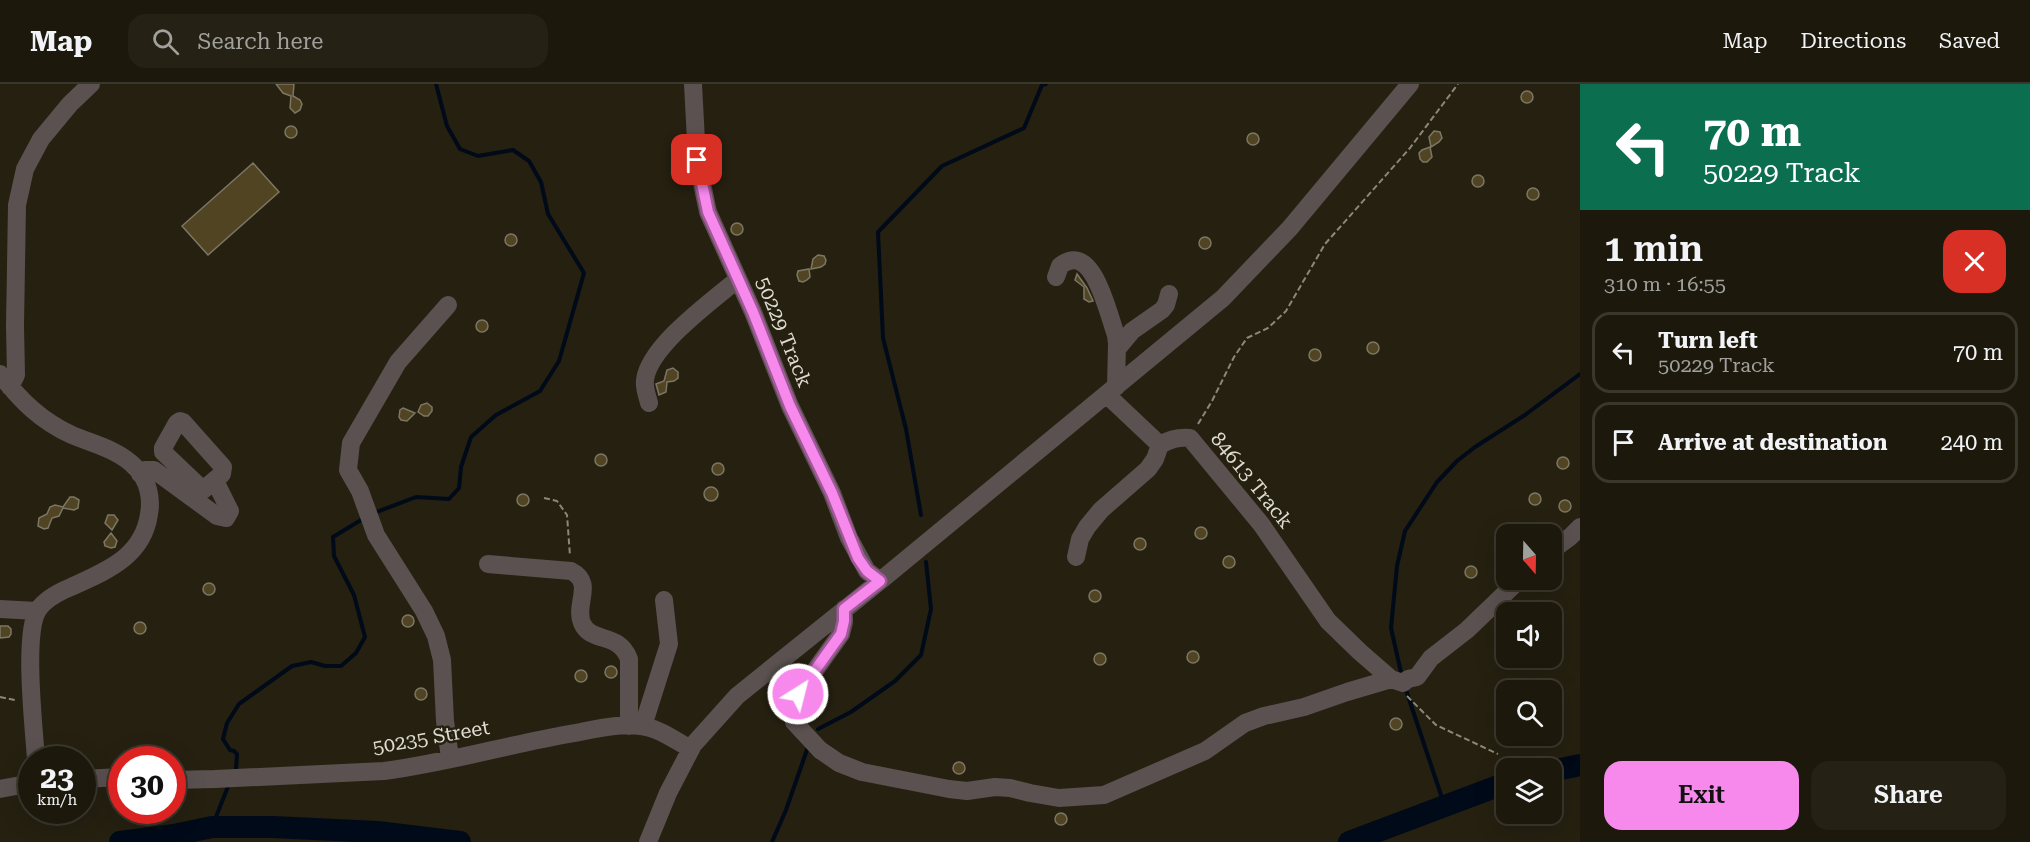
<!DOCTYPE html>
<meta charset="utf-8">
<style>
:root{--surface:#1c180c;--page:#252115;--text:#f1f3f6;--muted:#a0a09d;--line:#3a372d;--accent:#f788ec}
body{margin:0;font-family:"Roboto Serif",serif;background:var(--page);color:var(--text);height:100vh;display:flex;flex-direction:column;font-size:22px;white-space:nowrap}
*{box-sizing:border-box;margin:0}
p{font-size:20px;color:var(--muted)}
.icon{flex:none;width:33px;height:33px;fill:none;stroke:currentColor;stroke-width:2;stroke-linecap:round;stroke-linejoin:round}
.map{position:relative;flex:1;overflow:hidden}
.details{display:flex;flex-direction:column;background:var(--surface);width:450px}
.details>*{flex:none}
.banner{background:#0b6e4f;color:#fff;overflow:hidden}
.needle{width:39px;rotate:160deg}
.buttons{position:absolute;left:1496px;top:440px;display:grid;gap:12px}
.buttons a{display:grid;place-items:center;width:66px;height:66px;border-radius:12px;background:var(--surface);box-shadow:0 6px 24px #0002,0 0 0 2px var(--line);font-size:30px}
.speed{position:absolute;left:18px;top:662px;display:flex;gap:12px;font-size:30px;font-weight:700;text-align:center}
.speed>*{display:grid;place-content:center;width:78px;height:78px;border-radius:50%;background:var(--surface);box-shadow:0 6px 24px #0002,0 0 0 2px var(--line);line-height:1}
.speed small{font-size:15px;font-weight:400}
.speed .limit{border:9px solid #d22;background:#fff;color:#111}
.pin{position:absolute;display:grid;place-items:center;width:51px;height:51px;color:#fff;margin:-26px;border-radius:12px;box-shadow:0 3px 9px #0006}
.me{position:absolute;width:66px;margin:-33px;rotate:36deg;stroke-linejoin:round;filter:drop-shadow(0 0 4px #0008)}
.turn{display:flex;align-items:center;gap:21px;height:126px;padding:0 24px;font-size:27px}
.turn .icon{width:78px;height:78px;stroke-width:2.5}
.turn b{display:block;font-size:42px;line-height:51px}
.round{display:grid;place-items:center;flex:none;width:63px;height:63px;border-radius:18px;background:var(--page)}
.summary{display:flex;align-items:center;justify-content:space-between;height:102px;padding:0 24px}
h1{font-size:36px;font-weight:600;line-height:45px}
.primary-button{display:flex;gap:12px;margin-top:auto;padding:12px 24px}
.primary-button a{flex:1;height:69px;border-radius:18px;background:var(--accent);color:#111;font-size:24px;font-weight:600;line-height:69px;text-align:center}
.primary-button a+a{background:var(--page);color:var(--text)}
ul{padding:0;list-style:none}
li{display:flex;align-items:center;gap:18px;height:81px;margin:0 12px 9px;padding:0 12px;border:3px solid var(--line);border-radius:18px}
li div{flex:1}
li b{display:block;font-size:22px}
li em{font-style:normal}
header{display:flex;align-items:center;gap:36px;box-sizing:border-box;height:84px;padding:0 30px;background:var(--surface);border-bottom:2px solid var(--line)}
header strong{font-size:28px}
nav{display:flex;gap:33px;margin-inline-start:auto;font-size:21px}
.search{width:420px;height:54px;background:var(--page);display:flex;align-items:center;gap:15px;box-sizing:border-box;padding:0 21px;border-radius:18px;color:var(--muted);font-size:22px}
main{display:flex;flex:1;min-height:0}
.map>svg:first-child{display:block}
</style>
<header>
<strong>Map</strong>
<div class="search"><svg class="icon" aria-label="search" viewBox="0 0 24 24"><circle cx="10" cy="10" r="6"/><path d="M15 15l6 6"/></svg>Search here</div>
<nav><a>Map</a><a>Directions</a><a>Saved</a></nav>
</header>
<main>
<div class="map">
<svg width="1580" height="758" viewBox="0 0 1580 758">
<rect width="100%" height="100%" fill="#252010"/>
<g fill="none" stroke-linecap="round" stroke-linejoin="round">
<path stroke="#000a18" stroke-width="4" d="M374 429 416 413 449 415 459 404 461 383 471 353 496 331 540 307 559 277 584 189 548 130 541 98 529 77 513 66 478 72 460 65 447 42 436 0
M921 431 906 345 883 254 878 148 942 82 1024 44 1042 1 1046 0
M1402 593 1391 544 1397 482 1405 447 1437 398 1457 377 1475 363 1525 331 1580 290
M1405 603 1445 723
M818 645 851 628 895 597 921 571 931 525 926 478
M236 686 237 670 234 667 230 666 223 655 227 639 239 620 292 582 311 578 325 582H341L356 569 365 553 354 511 334 472 333 453 361 436
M212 743 229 700
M772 758 786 726 808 663"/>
<path stroke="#000a18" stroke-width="22" d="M1551 687 1580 681
M120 758 174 751 212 743H273L377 748 460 758
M1349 758 1506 699"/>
</g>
<path fill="#504422" stroke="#7d7664" stroke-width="1.5" d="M276 0H294L293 12 300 16 302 20 300 26 295 29 290 24 291 12 283 9Z
M1521 13a6 6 0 1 1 12 0a6 6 0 1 1-12 0Z
M285 48a6 6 0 1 1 12 0a6 6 0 1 1-12 0Z
M1434 47 1440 48 1442 54 1439 58 1431 63 1429 53Z
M1247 55a6 6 0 1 1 12 0a6 6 0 1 1-12 0Z
M1430 63 1432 73 1427 78H1423L1420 75 1419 69 1422 66Z
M253 79 279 108 208 171 182 142Z
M1472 97a6 6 0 1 1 12 0a6 6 0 1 1-12 0Z
M1527 110a6 6 0 1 1 12 0a6 6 0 1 1-12 0Z
M731 145a6 6 0 1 1 12 0a6 6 0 1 1-12 0Z
M505 156a6 6 0 1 1 12 0a6 6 0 1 1-12 0Z
M1199 159a6 6 0 1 1 12 0a6 6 0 1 1-12 0Z
M818 171 824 172 826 176 825 180 821 183 811 185 813 175Z
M809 185 810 193 807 196 803 198 799 197 797 191 798 187Z
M1077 190 1087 204 1093 217 1089 218 1084 215V203L1075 196Z
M476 242a6 6 0 1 1 12 0a6 6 0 1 1-12 0Z
M1367 264a6 6 0 1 1 12 0a6 6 0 1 1-12 0Z
M1309 271a6 6 0 1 1 12 0a6 6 0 1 1-12 0Z
M673 284 678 288V294L674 297 667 298 666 308 659 311 656 300 664 297 667 286Z
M427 319 432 323V327L428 332H424L418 328 421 321Z
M403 324 415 329 407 337 401 336 399 333 400 326Z
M595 376a6 6 0 1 1 12 0a6 6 0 1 1-12 0Z
M1557 379a6 6 0 1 1 12 0a6 6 0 1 1-12 0Z
M712 385a6 6 0 1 1 12 0a6 6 0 1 1-12 0Z
M704 410a7 7 0 1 1 14 0a7 7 0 1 1-14 0Z
M1529 415a6 6 0 1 1 12 0a6 6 0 1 1-12 0Z
M517 416a6 6 0 1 1 12 0a6 6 0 1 1-12 0Z
M70 413H74L79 416 78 424 74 426 63 424 59 432 52 434 48 444 44 445 38 442 39 434 47 430 50 423 55 421 63 423Z
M1559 422a6 6 0 1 1 12 0a6 6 0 1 1-12 0Z
M108 431H114L118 436 112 446 105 439Z
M1195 449a6 6 0 1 1 12 0a6 6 0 1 1-12 0Z
M111 449 117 457 115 463 111 464 105 462 104 458Z
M1134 460a6 6 0 1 1 12 0a6 6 0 1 1-12 0Z
M1223 478a6 6 0 1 1 12 0a6 6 0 1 1-12 0Z
M1465 488a6 6 0 1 1 12 0a6 6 0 1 1-12 0Z
M203 505a6 6 0 1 1 12 0a6 6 0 1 1-12 0Z
M1089 512a6 6 0 1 1 12 0a6 6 0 1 1-12 0Z
M402 537a6 6 0 1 1 12 0a6 6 0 1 1-12 0Z
M134 544a6 6 0 1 1 12 0a6 6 0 1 1-12 0Z
M0 542H8L11 545V550L9 553 0 554Z
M1187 573a6 6 0 1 1 12 0a6 6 0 1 1-12 0Z
M1094 575a6 6 0 1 1 12 0a6 6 0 1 1-12 0Z
M605 588a6 6 0 1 1 12 0a6 6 0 1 1-12 0Z
M575 592a6 6 0 1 1 12 0a6 6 0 1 1-12 0Z
M415 610a6 6 0 1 1 12 0a6 6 0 1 1-12 0Z
M1390 640a6 6 0 1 1 12 0a6 6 0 1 1-12 0Z
M953 684a6 6 0 1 1 12 0a6 6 0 1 1-12 0Z
M1055 735a6 6 0 1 1 12 0a6 6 0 1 1-12 0Z"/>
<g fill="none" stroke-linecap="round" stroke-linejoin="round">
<path stroke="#8b877a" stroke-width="2" stroke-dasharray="6 3" stroke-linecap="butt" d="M1198 340 1212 317 1234 273 1247 254 1268 244 1286 227 1325 160 1410 64 1458 0
M544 414 557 417 567 431 570 472
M1407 612 1436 641 1498 670
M0 613 15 616"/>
<path stroke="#5a5150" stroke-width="18" d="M693 0 697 76 708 128 753 228 790 322 832 409 849 454 867 487 880 497
M1056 193 1060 182C1093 155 1108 230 1116 251L1117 260 1116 303
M448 221 398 278 351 359 348 386 360 407 376 451 424 527 436 552 442 576 445 637 450 674
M1117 265 1132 247 1162 226 1166 221 1169 210
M0 290C21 317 41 337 72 351 93 360 120 366 136 384 148 396 152 414 149 430 143 473 106 487 71 503 59 508 45 515 38 526 23 549 34 645 36 675
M10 303 16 291 15 242 17 121 25 85 41 55 70 20 91 0
M649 319C647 311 644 304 645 296 649 262 712 217 738 195
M180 337 183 338 223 383 222 390 203 406 163 368V364L177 339Z
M1160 361C1170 355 1178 353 1190 354L1261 440 1328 537 1360 568 1391 595 1403 599 1408 595 1417 593 1431 574 1467 546 1520 495
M140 390 145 386H154L217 432 226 434 230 427 215 397
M1551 467 1570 453 1580 443
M1076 473 1080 455 1087 443 1101 426 1148 385 1155 375 1160 361 1107 311
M488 480 571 487C595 499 574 520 582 539 591 560 618 547 629 575V642
M0 525 37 527
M844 525V538L841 550 798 610 792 624 794 638 820 666 839 679 862 688 949 705 967 707 995 703 1010 704 1030 709 1059 714 1104 711 1205 667 1245 639 1264 632 1304 623 1347 608 1391 595
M643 642 669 560 664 516
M82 695 122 693
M172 696 215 695 384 687C446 679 507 661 569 650 592 646 617 639 641 642 659 644 676 657 691 665
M0 705 32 699
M648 758 668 709 693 661 737 612 880 497 1223 214 1290 144 1410 0"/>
</g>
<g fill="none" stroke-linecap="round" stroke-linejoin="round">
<g stroke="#a15899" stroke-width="15">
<path id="route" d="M697 76 708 128 753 228 790 322 832 409 858 474 867 487 880 497 844 525V537L841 550 798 610"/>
</g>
<use href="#route" stroke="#f788ec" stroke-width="10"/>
</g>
<g text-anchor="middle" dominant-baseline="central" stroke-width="5" stroke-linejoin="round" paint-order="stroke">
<g font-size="20" fill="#dedbd1" stroke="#252010">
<text transform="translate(784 248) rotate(68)">50229 Track</text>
<text transform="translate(1252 396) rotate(51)">84613 Track</text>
<text transform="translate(431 653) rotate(-10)">50235 Street</text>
</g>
</g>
</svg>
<div class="buttons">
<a><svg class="needle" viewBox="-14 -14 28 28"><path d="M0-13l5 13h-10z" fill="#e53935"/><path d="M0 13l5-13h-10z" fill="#a0a09d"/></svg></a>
<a><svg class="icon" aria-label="sound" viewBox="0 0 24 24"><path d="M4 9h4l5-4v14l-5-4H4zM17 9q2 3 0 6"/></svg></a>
<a><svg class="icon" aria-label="search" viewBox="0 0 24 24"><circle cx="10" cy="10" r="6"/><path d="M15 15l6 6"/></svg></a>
<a><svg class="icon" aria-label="layers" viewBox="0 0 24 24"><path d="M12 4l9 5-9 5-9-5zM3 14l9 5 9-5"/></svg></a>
</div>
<div class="speed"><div>23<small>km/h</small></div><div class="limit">30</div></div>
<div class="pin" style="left:697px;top:76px;background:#d93025"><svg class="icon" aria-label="arrive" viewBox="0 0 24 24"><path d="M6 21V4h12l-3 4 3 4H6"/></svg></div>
<svg class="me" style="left:798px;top:610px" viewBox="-20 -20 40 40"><circle r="17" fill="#f788ec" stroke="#fff" stroke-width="3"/><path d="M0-11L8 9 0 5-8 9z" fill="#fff"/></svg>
</div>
<section class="details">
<div class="banner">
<div class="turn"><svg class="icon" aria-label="left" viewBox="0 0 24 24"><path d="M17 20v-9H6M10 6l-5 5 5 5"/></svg><div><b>70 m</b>50229 Track</div></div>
</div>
<div class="summary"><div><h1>1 min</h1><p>310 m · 16:55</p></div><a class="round" style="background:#d93025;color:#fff"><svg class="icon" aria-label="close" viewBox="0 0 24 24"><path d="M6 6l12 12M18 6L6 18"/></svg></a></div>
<ul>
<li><svg class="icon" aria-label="left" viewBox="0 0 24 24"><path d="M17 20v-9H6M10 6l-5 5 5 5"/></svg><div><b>Turn left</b><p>50229 Track</p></div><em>70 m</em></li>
<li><svg class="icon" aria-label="arrive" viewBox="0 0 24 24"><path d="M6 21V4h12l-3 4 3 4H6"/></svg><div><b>Arrive at destination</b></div><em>240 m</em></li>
</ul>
<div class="primary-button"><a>Exit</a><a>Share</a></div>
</section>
</main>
